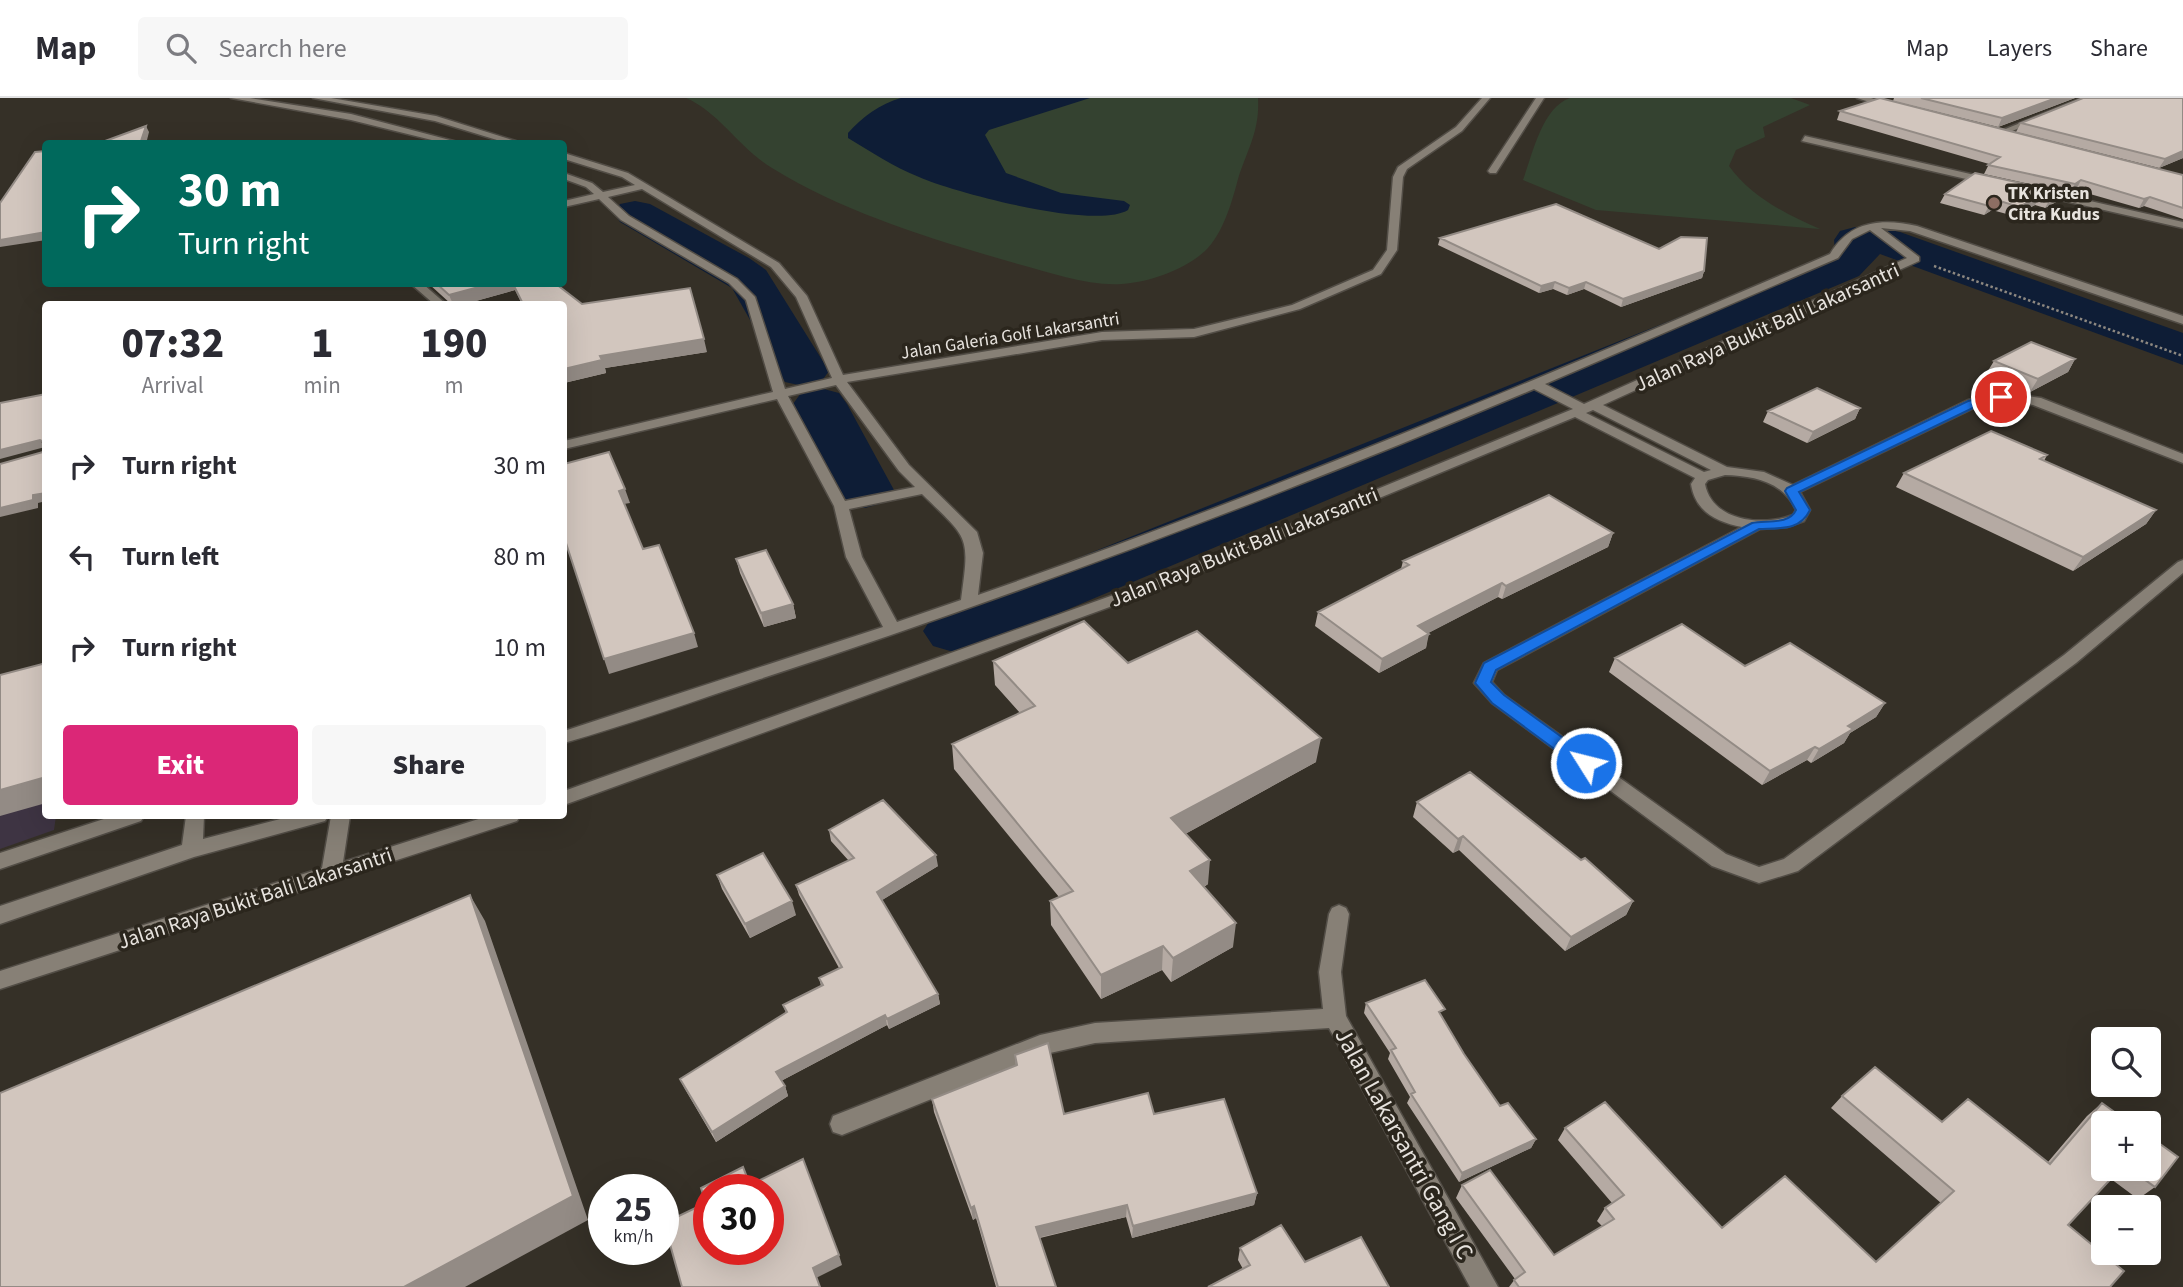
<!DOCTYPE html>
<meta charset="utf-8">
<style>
:root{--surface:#fff;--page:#f7f7f7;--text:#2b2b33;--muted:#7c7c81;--line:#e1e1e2;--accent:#db2777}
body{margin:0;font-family:"Source Sans 3",sans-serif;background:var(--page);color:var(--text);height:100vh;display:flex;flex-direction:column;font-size:26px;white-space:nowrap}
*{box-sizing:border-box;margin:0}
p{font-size:23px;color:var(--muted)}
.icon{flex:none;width:38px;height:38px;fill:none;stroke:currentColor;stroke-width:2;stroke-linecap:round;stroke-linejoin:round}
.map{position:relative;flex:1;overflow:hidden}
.sheet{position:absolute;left:42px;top:203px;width:525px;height:518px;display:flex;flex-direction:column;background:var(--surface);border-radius:7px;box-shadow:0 7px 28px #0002}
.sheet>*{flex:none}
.top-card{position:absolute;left:42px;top:42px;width:525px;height:147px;border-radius:7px;box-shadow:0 7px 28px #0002;background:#00695c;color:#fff;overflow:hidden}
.buttons{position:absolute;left:2091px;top:929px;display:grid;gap:14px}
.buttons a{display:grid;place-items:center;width:70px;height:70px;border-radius:7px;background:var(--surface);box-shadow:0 7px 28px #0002;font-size:35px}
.speed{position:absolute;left:588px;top:1076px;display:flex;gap:14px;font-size:35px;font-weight:700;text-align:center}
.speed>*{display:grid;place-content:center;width:91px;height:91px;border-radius:50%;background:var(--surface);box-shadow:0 7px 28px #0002;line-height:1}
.speed small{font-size:18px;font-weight:400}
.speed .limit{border:10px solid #d22;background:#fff;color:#111}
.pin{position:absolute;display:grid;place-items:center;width:60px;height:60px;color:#fff;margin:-30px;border:4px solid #fff;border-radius:50%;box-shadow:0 2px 7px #0007}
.me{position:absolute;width:77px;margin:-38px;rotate:306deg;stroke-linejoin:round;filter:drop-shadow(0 0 5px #0008)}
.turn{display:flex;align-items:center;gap:24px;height:147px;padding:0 21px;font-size:32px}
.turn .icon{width:91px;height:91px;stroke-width:2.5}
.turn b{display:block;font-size:49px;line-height:60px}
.eta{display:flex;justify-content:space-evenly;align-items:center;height:119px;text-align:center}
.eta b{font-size:42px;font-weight:800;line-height:49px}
.cta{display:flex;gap:14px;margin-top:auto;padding:14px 21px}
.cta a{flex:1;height:80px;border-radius:7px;background:var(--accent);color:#fff;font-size:28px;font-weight:800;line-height:80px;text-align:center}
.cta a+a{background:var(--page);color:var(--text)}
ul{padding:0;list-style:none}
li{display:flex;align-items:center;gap:21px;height:91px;padding:0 21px}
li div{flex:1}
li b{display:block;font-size:26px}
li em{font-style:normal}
header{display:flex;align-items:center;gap:42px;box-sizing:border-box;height:98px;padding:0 35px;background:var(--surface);border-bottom:2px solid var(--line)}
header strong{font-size:33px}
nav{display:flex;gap:38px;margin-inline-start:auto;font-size:24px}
.search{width:490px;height:63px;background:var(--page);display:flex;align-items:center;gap:18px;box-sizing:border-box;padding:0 24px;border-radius:7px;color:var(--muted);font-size:26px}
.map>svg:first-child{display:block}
</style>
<header>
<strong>Map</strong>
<div class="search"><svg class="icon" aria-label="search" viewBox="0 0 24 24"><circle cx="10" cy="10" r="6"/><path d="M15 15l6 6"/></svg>Search here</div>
<nav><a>Map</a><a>Layers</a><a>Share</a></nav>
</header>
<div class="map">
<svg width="2183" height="1189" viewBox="0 0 2183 1189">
<rect width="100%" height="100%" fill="#353027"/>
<path fill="#3e3443" d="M45 580 46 718H56L54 732 0 751V592Z"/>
<path fill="#344230" d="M686 0H1258C1260 33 1247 52 1238 81 1232 104 1223 136 1205 153 1184 172 1150 184 1122 186 1087 188 1052 175 1018 166 934 142 847 116 772 70 740 51 719 14 686 0Z
M1570 0H1791L1810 7 1763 29 1765 39 1736 52 1729 68C1751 99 1786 116 1820 131L1596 112 1523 82C1532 58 1542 9 1570 0Z"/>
<path fill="#0e1d36" d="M901 0H1090L989 32 985 37 1006 75 1061 95 1124 103 1130 107 1128 112C1096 132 955 95 919 79 894 69 871 54 848 40V35C862 19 880 6 901 0Z"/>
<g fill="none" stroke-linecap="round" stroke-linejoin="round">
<path fill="#0e1d36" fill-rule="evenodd" d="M635 103 650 106 749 160 766 172 829 273 821 284 803 288 785 284 732 190 620 124 614 115 620 106Z
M1855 129C1871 133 1884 130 1900 134L2183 235V267L1880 156 1859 178 981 548 957 555 933 548 923 533 933 518 1827 160 1835 153 1834 142 1840 133Z
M820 290 839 295 847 306 894 392 886 404 865 410 844 404 836 392 793 306 801 295Z"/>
<g stroke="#524d46" stroke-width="3">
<path id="minor" d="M231 0H250L351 16 465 46H448L351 22Z
M313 0H331L436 18 525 46H510L435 23Z
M1482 0H1490L1462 33 1407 71 1403 79 1397 152 1381 176 1300 211 1194 239 1102 242 847 284 909 367 977 434 983 455 978 497C1267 396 1549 277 1830 156 1850 123 1881 120 1917 128L2183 218V226L1910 133 1881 130 1919 159V163L1603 307 1727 369 1764 374 1793 387 1968 302 2001 294 2041 300 2183 356V365L2033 307 2001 302 1978 308 1800 394 1810 412 1804 423 1787 429 1760 431 1497 572 1492 584 1504 597 1726 756 1759 769 1784 761 2064 557 2178 464 2183 462V475L2076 565 1798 773 1759 785 1712 768 1492 605 1474 585 1484 565 1742 429C1716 424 1695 413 1691 386L1695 380 1575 319 1162 490 564 707V693L1150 484 1573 311 1534 291C1280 398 1022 495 760 581 695 603 630 626 564 645V633L883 529 846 459 834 408 777 301 564 351V343L773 294 746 202 729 185 621 122 599 101 564 109V103L594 96 586 89 564 81V75L592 85 603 94 635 87 622 79 564 61V55L628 75 779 165 807 198 843 277 1102 234 1194 231 1292 207 1373 172 1387 152 1393 79 1398 69 1456 29ZM642 91 771 169 796 199 832 280 785 291 755 199 737 181 629 118 608 99ZM1870 132 1907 160 1584 306 1545 286 1838 160 1852 141ZM836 287 899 373 915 389 845 403 788 298ZM1593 312 1711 372 1704 374 1586 315ZM1725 377C1753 378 1783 383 1796 412L1793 417C1762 429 1712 423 1705 386L1708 382ZM922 396C969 442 970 436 961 502L897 524 862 459 849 411Z
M1536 0H1544L1496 75H1490L1488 73Z
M1857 0H1871L1895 8 1891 11Z
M2082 0H2093L2000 38 1993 36Z
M1805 38 1992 81 1997 84 1992 87 1802 43Z
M2037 91 2183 124V130L2034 96 2032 94Z
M411 186H423L446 206H434Z
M113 718H144L141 723 0 771V755Z
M186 718H204L203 741 292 718H328L325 723 194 759 0 826V808L182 747Z
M331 718H350L343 764 488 718H520L517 723 0 891V873L322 770Z
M1339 807 1346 810 1349 816 1341 874 1346 918 1498 1189H1470L1329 930 1095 945 1041 957 842 1037 833 1034 830 1026 833 1018 1040 937 1095 925 1323 911 1319 874 1329 816 1332 810Z"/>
</g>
<path stroke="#8d8881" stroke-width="2.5" stroke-dasharray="2.5 2.5" stroke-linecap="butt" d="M1934 168 2183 258"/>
<use href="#minor" fill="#878076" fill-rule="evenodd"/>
</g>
<path fill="#b5aaa3" d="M1893 0H2075L1998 29 1893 3 1894 0Z
M2183 0V60L2159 70 2016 34 2021 25Z
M1840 13 2183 77V121L2144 108 2139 110 2076 92 2070 95 1984 76 1989 66 1837 22Z
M2061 94 2056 104 2045 110 2035 107 2014 118 1992 112 1984 117 1940 105 1945 96Z
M1440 140 1704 173 1702 180 1621 209 1584 191 1567 197 1553 191 1539 195 1438 147Z
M429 186H556L582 206 707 254 605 270 606 275 564 285V206H522L515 192 465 206H451Z
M2075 261 2068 274 2030 294 1986 276 1994 263Z
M1860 310 1855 321 1807 345 1763 324 1768 313Z
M2047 357 2044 363 2156 412 2146 426 2073 473 1896 389 1904 375Z
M1613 435 1608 449 1502 501 1498 499 1428 535 1426 550 1379 575 1315 528 1318 514 1401 471 1403 463Z
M736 461 793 506 796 520 764 529 740 475Z
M1615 560 1745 568 1885 605 1876 619 1850 635 1844 645 1811 665 1807 662 1762 687 1609 574Z
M993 563 1128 565 1316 664 1185 736 1208 786 1204 789 1233 849 1171 884 1162 872 1101 901 1051 827 1050 803 1059 799 954 671 952 646 1020 615 995 587Z
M1417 704 1633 803 1626 817 1565 853 1459 752 1453 755 1413 719Z
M829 732 938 768 882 802 938 896 940 906 889 931 887 927 781 983 785 988 788 998 716 1044 685 991 680 981 786 915 783 907 821 888 819 880 839 870 799 797 796 787 849 763 831 743Z
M717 777 796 817 750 840 722 791Z
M1366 905 1442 919 1464 956 1500 1008 1536 1041 1531 1050 1459 1084 1407 1005 1410 999 1388 961 1390 955 1364 915Z
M1015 957 1064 1016H1154L1257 1095 1254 1107 1132 1140 1126 1119 1040 1140 1056 1189H996L976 1120 973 1122 934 1014 932 1001 1016 968Z
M1842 998 1942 1024 2048 1064 2087 1018 2102 1005 2104 1071H2149L2155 1089 2138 1101 2111 1081 2068 1127 2110 1189H1509L1515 1181 1456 1100 1462 1087 1554 1157 1602 1128 1597 1123 1605 1110 1612 1105 1558 1042 1565 1030 1722 1130 1876 1164 1941 1105 1831 1010Z
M1240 1150 1305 1164 1243 1171 1238 1162Z"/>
<path fill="#938b85" d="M2056 0H2075L1998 29 2002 20Z
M146 28 149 34 146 46H140Z
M2183 53V60L2159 70 2165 61Z
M2081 82 2076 92 2070 95 2075 86Z
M2061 94 2056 104 2045 110 2050 101Z
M2040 98 2035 107 2014 118 2019 109Z
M2150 99 2144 108 2139 110 2144 101Z
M1997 102 1992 112 1984 117 1989 108Z
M46 134V142L0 149V142Z
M1704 173 1702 180 1621 209 1623 201Z
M1555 184 1553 191 1539 195 1541 188Z
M1586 184 1584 191 1567 197 1569 190Z
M490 186H513L515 192 465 206H453L449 197Z
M704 241 707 254 605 270 606 275 564 285V271L600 258Z
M2075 261 2068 274 2030 294 2038 281Z
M1860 310 1855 321 1807 345 1813 334Z
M40 342 45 349 0 361V352Z
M625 391 630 405 624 406 619 393Z
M46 395V403L38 405V410L0 419V410L33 397Z
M2156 412 2146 426 2073 473 2083 459Z
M1613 435 1608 449 1502 501 1506 488Z
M1502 485 1498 499 1415 542 1418 528Z
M793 506 796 520 764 529 761 515Z
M694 535 698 549 609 576 604 561Z
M1429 536 1426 550 1379 575 1382 561Z
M1885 605 1876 619 1850 635 1844 645 1811 665 1819 651 1848 628Z
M1321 640 1316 664 1169 745 1171 720Z
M1815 649 1807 662 1762 687 1770 673Z
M46 679V705L0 718V692Z
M1463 738 1459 752 1453 755 1458 741Z
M936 757 938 768 879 804 877 794Z
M1210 762 1208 786 1188 798 1190 773Z
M470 797 485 823 588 1122 465 1189H404Z
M792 803 796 817 750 840 745 826Z
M1633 803 1626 817 1565 853 1571 839Z
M1236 825 1233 849 1171 884 1173 860Z
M1163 848 1162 872 1101 901V877Z
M938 896 940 906 889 931 887 921Z
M885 917 887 927 779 984 776 974Z
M785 988 788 998 716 1044 712 1034Z
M1536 1041 1531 1050 1459 1084 1462 1075Z
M1257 1095 1254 1107 1132 1140 1133 1128Z
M1127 1107 1126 1119 1037 1140 1036 1129Z
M974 1108 976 1120 973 1122 971 1110Z
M839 1157 842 1167 816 1180 813 1170Z"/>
<path fill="#d2c6be" stroke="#938b85" stroke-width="2" fill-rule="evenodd" d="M1880 0 2183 77V110L2150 99 2144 101 2081 82 2075 86 1988 67 2000 59 1840 13Z
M1921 0H2056L2002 20Z
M2083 0H2183V53L2165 61 2021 25Z
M146 28 140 46H97Z
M46 53V134L0 142V105L35 54Z
M1975 75 2061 94 2050 101 2040 98 2019 109 1997 102 1989 108 1945 96Z
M1556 106 1659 151 1681 139 1707 140 1704 173 1623 201 1586 184 1569 190 1555 184 1541 188 1440 140Z
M437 186H490L449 197Z
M513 186H556L582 206 690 190 704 241 600 258 602 262 564 271V206H523Z
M2031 244 2075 261 2038 281 1994 263Z
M1817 290 1860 310 1813 334 1768 313Z
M46 296V395L33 397V402L0 410V366L43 354 44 344 40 342 0 352V305Z
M1991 333 2047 357 2040 361 2156 412 2083 459 1904 375Z
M609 354 625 391 619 393 643 451 659 447 694 535 604 561 564 439V366Z
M1549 397 1613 435 1506 488 1502 485 1418 528 1429 536 1382 561 1318 514 1409 467 1403 463Z
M766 452 793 506 761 515 736 461Z
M1084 523 1128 565 1197 533 1321 640 1171 720 1210 762 1190 773 1236 825 1173 860 1163 848 1101 877 1050 803 1073 793 952 646 1035 608 993 563Z
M1682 526 1745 568 1790 545 1885 605 1848 628 1853 631 1819 651 1815 649 1770 673 1615 560Z
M46 565V679L0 692V577Z
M1470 674 1581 762 1585 760 1633 803 1571 839 1463 738 1458 741 1417 704Z
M883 702 936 757 877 794 938 896 887 921 885 917 776 974 785 988 712 1034 680 981 787 914 783 907 823 887 819 880 842 869 796 787 854 760 829 732Z
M763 755 792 803 745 826 717 777Z
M470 797 573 1098 404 1189H0V995Z
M1425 882 1445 911 1439 914 1464 956 1500 1008 1508 1005 1536 1041 1462 1075 1411 996 1415 994 1391 952 1396 950 1366 905Z
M1048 945 1064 1016 1148 995 1154 1016 1224 1001 1257 1095 1133 1128 1127 1107 1036 1129 1056 1189H998L974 1108 971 1110 932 1001 1017 967 1015 957Z
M1875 969 1942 1024 1968 1001 2050 1066 2102 1005 2131 1026H2104V1071H2120L2068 1127 2124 1173 2110 1189H1519L1514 1182 1525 1174 1462 1087 1490 1072 1554 1157 1614 1121 1605 1110 1624 1097 1565 1030 1605 1004 1722 1130 1785 1078 1876 1164 1954 1093 1842 998Z
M2149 1038 2178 1059 2155 1089 2130 1071H2149Z
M803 1061 839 1157 813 1170 820 1189H682L664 1125 706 1105 701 1090 743 1069 750 1087ZM709 1092H768V1152H709Z
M1281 1127 1305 1164 1361 1139 1389 1189H1208L1250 1167 1240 1150Z"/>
<path fill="#1a73e8" stroke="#114b97" stroke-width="2" d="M2001 295 2006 296V301L1977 308 1799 394 1810 412C1800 433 1780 430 1759 431L1496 572 1491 584 1504 597 1592 661 1595 665 1592 670H1580L1492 605 1475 585 1484 565 1752 425C1766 422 1789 427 1796 412L1785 393 1787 390 1968 303Z"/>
<circle fill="#8d6e63" stroke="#2b261d" stroke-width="2.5" cx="1994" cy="105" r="7"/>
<g text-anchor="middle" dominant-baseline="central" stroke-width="7" stroke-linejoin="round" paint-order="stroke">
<g font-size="18" font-weight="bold" fill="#e7e3de" stroke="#2b261d" text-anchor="start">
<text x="2008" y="95">TK Kristen<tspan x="2008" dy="21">Citra Kudus</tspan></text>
</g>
<g font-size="18" fill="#e7e3de" stroke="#2b261d">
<text transform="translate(1010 238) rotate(-9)">Jalan Galeria Golf Lakarsantri</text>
</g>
<g font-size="21" fill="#e7e3de" stroke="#2b261d">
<text transform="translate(1767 229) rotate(-24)">Jalan Raya Bukit Bali Lakarsantri</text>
<text transform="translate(1244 449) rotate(-22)">Jalan Raya Bukit Bali Lakarsantri</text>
<text transform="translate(255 800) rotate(-18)">Jalan Raya Bukit Bali Lakarsantri</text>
</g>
<g font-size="24" fill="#e7e3de" stroke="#2b261d">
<text transform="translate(1404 1046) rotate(61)">Jalan Lakarsantri Gang I C</text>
</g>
</g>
</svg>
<div class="buttons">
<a><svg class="icon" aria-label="search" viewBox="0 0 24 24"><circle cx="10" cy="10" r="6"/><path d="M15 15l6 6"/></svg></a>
<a>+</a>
<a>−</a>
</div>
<div class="speed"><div>25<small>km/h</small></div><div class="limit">30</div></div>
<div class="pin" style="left:2001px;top:299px;background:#d93025"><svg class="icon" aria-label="arrive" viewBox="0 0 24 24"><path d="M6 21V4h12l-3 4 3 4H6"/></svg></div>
<svg class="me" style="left:1586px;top:665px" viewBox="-20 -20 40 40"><circle r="17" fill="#1a73e8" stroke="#fff" stroke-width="3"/><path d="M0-11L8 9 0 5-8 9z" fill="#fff"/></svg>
<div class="top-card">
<div class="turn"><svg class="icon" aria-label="right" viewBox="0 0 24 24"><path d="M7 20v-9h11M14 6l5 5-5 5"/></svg><div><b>30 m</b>Turn right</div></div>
</div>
<section class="sheet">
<div class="eta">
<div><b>07:32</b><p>Arrival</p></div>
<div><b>1</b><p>min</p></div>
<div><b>190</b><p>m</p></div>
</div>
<ul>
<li><svg class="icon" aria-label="right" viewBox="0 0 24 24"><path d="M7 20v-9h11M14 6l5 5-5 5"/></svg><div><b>Turn right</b></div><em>30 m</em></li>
<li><svg class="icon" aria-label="left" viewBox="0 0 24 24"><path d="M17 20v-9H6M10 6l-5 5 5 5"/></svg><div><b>Turn left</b></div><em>80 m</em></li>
<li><svg class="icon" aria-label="right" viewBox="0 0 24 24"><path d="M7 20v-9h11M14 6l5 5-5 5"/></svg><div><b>Turn right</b></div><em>10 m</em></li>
</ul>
<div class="cta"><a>Exit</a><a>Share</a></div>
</section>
</div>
